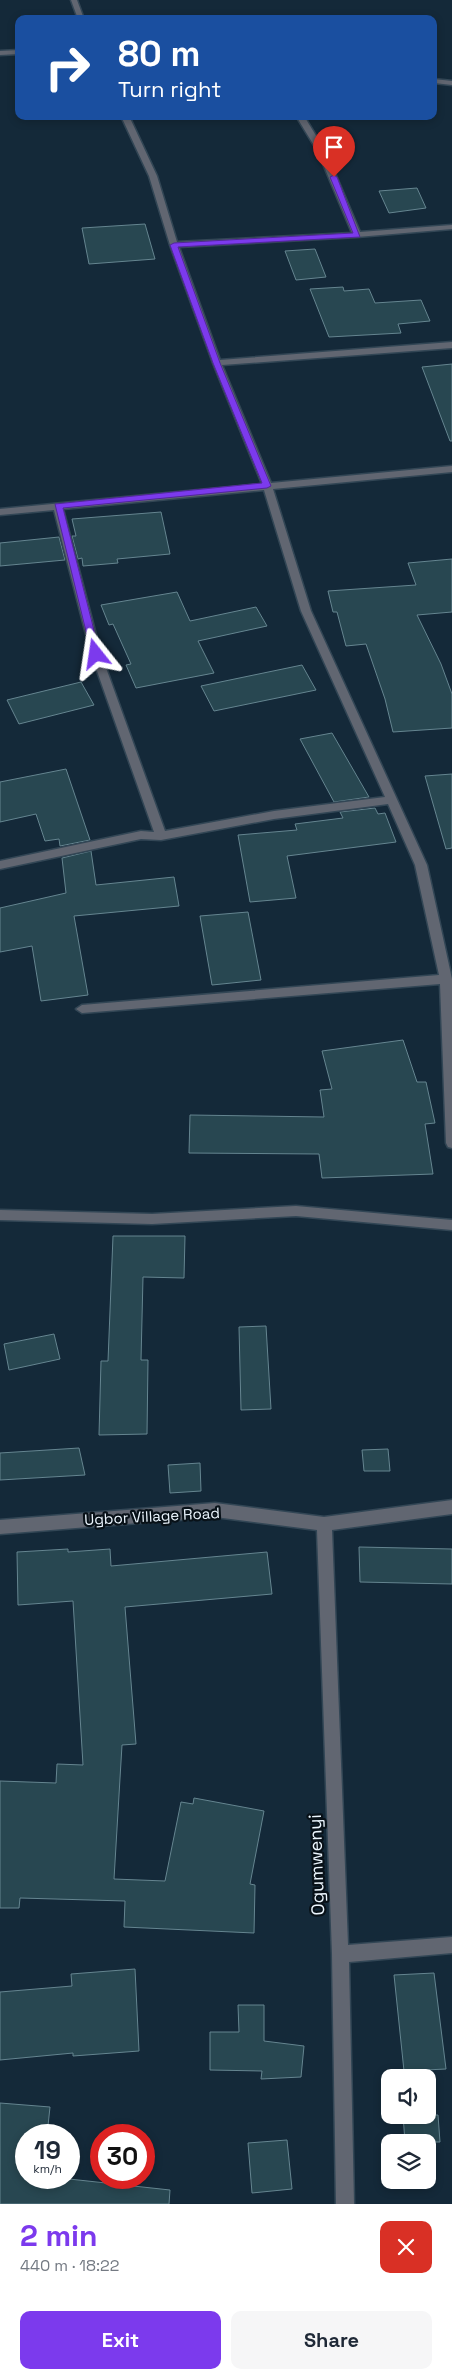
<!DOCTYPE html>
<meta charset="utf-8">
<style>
:root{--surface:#fff;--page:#f6f6f7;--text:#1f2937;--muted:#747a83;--accent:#7c3aed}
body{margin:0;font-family:"Space Grotesk",sans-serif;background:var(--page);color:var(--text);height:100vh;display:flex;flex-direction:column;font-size:19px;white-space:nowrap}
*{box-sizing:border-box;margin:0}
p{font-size:16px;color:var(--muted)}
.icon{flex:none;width:28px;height:28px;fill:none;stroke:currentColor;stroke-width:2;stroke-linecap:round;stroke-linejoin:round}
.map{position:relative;height:2204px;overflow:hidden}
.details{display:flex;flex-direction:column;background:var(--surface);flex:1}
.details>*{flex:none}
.banner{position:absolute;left:15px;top:15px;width:422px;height:105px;border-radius:10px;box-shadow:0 2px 8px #0003;background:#1a4fa0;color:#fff;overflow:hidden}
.tools{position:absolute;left:381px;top:2069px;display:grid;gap:10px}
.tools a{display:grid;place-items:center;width:55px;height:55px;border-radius:10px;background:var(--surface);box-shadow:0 2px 8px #0003;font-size:25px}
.speed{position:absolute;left:15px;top:2124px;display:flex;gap:10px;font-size:25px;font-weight:700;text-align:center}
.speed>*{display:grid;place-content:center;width:65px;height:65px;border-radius:50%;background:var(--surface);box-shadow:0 2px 8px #0003;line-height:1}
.speed small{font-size:12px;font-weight:400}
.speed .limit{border:8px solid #d22;background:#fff;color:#111}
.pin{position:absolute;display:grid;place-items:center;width:42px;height:42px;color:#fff;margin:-51px -21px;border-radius:50% 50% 50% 0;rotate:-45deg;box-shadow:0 0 5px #0007}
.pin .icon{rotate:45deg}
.me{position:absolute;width:55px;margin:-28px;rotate:345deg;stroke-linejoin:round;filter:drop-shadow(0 0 4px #0008)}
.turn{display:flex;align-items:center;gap:18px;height:105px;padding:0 20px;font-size:22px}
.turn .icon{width:65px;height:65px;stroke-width:2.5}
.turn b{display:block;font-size:35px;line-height:42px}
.round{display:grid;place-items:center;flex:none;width:52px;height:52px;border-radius:10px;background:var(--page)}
.summary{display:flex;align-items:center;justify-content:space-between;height:85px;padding:0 20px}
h1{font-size:30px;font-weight:700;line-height:38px;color:var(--accent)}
.cta{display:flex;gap:10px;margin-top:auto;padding:10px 20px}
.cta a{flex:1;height:58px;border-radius:10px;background:var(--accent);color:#fff;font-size:20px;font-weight:700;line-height:58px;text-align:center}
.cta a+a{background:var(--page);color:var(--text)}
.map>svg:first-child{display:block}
</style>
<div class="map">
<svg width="452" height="2204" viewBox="0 0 452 2204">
<rect width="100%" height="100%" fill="#142939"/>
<path fill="#284751" stroke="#658590" d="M417 188 426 208 389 213 379 191Z
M145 224 155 259 89 264 82 228Z
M315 249 326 277 296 280 285 251Z
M343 287 344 291 369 289 375 303 421 300 430 321 398 324 401 333 329 337 310 289Z
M452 364V441H450L422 367Z
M161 512 170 554 117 559 118 563 83 566 82 558 78 559 72 536H76L72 519Z
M59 537 65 560 0 566V543Z
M452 559V612L417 615 441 664 452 694V728L393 732 385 699 366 644 346 646 337 612H333L328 591 416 585 408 563Z
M177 592 190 621 256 607 267 626 198 641 214 673 136 688 126 665 131 664 113 624 109 625 101 605Z
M302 665 316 690 214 711 201 686Z
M81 682 94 705 19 724 7 700Z
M332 733 369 797 334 802 300 739Z
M66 769 90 840 60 846 59 839 45 841 36 814 0 822V782Z
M452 774V848L446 849 425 776Z
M375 808 378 814 385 813 396 842 287 856 296 898 250 902 238 835 297 830 295 824 343 818 340 812Z
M91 851 96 885 174 877 179 906 74 916 88 995 41 1001 32 946 0 952V908L66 893 62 858Z
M248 912 261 980 212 985 200 916Z
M403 1040 417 1082H426L435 1123 425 1124 433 1174 322 1178 319 1154 189 1153 190 1115 324 1117 320 1090 332 1089 322 1051Z
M113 1236H185L184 1278 143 1277 141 1360H148L147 1434 99 1435 101 1361H108Z
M266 1326 271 1409 241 1410 239 1327Z
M54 1334 60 1359 9 1370 4 1344Z
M79 1448 85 1475 0 1480V1453Z
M388 1449 390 1471H364L362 1450Z
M200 1463 201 1491 170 1493 168 1465Z
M359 1547 452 1549V1584L360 1582Z
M68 1549V1552L110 1549 111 1566 267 1552 272 1594 125 1607 136 1744 122 1745 114 1879 165 1881 181 1802 193 1804 194 1798 264 1811 250 1884 255 1885 254 1933 124 1927 125 1901 20 1898 19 1908H0V1781L56 1783 57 1764 83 1765 73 1601 18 1605 17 1552Z
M135 1969 139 2051 73 2056V2053L0 2060V1992L72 1986 71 1974Z
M434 1973 446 2069 404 2071 394 1975Z
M238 2005H264V2041L304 2046 301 2077 261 2079 262 2071 210 2070V2032H239Z
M0 2103 50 2107 47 2135H26V2178H60L170 2190 169 2204H0Z
M403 2115H438L440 2142H405Z
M287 2140 292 2189 252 2193 248 2143Z"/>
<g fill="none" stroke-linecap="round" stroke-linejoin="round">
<g stroke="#324655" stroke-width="3">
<path id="minor" d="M71 0H77L84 19H78Z
M19 50V54L0 55V51Z
M434 79 452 81V85L434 83Z
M121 116H129L157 176 177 242 352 233 318 152 296 116H304L326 152 360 232 452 225V229L357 237 179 247 220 360 452 342V348L222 365 271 483 452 466V472L273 489 311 611 427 865 452 979V1148L448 1147 446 1143 440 984 82 1013 76 1009 82 1005 439 975 415 865 388 804 274 819 161 840 141 839 0 869V861L141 831 154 832 91 654 54 510 0 515V509L262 484 213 363 170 245 149 176ZM264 490 301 611 385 797 274 811 165 831 101 654 63 509Z
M296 1206 452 1220V1230L296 1216 152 1224 0 1220V1210L152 1214Z
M452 1500V1514L332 1530 348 1945 452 1937V1953L349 1962 354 2204H336L332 1954 317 1530 215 1517 0 1534V1520L215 1503 324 1517Z"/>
</g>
<use href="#minor" fill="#616671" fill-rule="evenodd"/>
</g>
<path fill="#7c3aed" stroke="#51269a" d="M334 175 337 177 360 237 178 247 220 363 271 486 267 488 63 508 100 654 92 656 55 504 262 483 213 363 170 245 174 243 353 233 330 177Z"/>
<g text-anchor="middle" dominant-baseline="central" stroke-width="4.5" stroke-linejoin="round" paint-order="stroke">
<g font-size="15" fill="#ecf6fe" stroke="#081118">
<text transform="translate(152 1516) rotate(-3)">Ugbor Village Road</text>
</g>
<g font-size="18" fill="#ecf6fe" stroke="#081118">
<text transform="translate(316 1865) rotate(-92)">Ogumwenyi</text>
</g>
</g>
</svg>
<div class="tools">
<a><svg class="icon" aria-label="sound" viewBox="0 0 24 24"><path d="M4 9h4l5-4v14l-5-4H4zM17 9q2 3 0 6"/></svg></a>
<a><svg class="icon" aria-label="layers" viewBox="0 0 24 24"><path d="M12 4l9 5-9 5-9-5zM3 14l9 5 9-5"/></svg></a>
</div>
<div class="speed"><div>19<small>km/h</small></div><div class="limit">30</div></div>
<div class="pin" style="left:334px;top:177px;background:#d93025"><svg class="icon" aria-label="arrive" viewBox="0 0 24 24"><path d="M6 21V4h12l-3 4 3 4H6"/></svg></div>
<svg class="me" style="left:96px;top:654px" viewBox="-20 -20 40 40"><path d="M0-17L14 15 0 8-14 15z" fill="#7c3aed" stroke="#fff" stroke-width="4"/></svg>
<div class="banner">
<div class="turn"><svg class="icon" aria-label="right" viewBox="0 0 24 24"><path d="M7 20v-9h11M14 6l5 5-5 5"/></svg><div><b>80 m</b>Turn right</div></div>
</div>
</div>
<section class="details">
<div class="summary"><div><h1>2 min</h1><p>440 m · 18:22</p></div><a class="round" style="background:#d93025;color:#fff"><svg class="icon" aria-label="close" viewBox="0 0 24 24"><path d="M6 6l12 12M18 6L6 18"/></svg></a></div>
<div class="cta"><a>Exit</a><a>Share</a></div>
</section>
